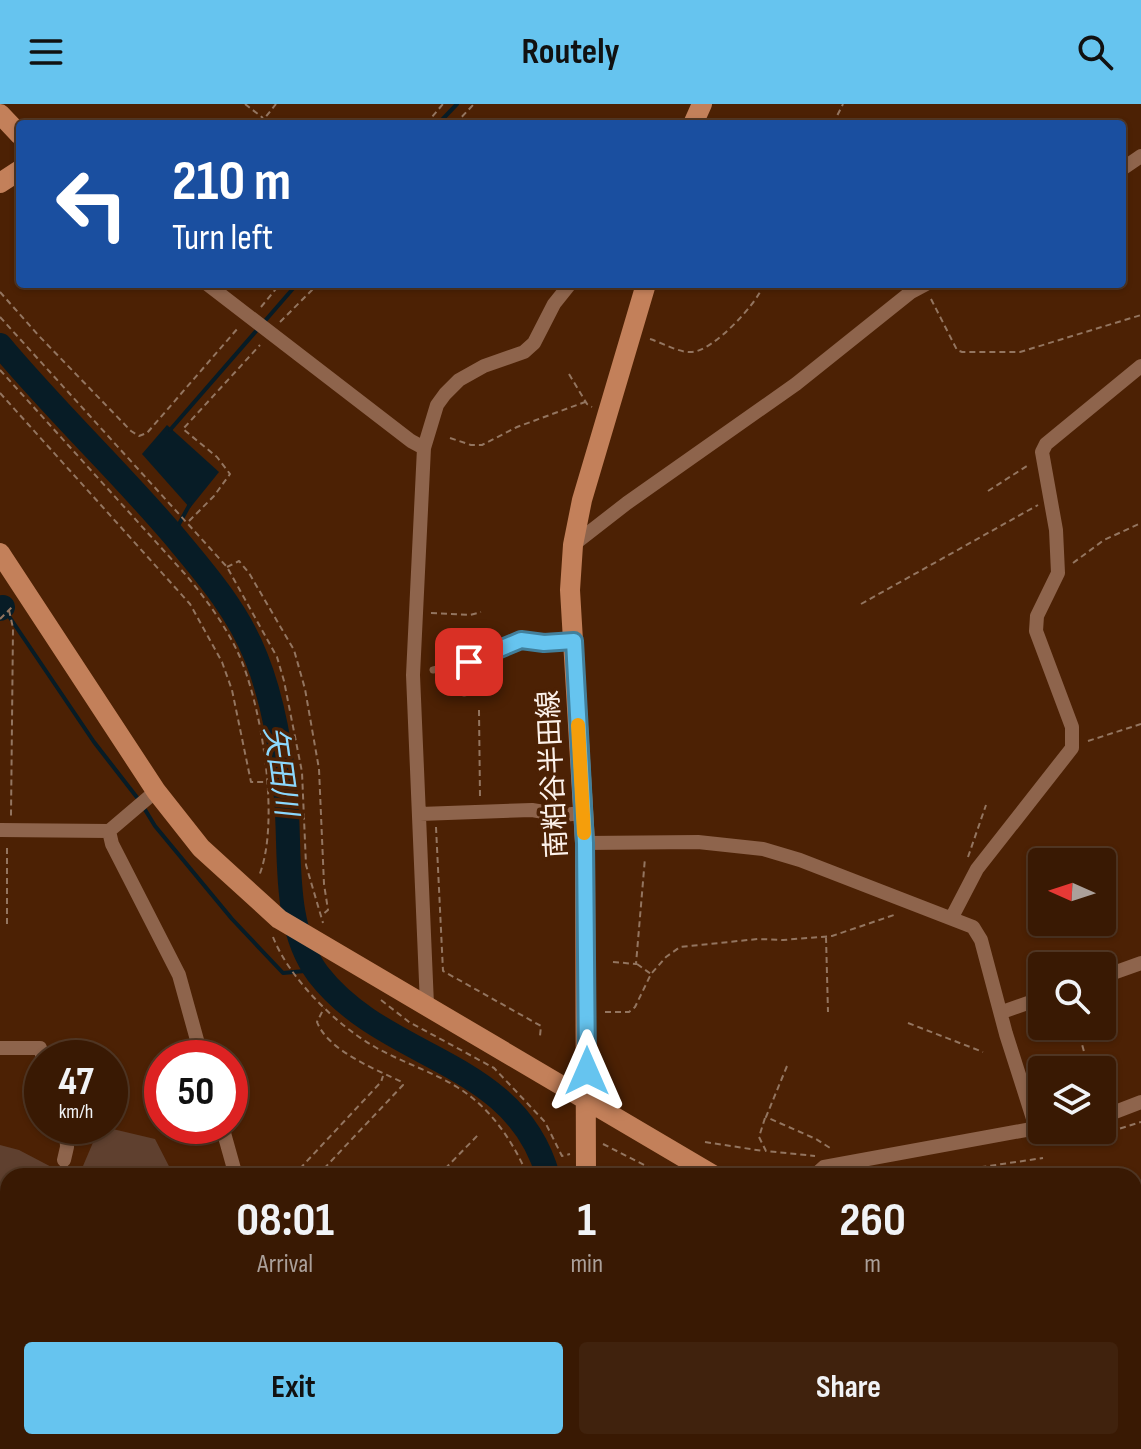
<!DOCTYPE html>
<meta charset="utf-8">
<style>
:root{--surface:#391903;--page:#40220d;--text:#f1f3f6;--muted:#aba09a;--line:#533825;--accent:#66c4ef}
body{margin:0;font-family:"Sofia Sans Condensed","Noto Sans JP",sans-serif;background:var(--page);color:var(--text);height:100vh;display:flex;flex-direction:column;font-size:30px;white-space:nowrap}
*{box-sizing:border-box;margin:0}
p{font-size:26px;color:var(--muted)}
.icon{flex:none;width:44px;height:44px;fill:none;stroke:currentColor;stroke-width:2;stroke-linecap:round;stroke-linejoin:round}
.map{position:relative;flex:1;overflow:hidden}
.sheet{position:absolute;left:0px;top:1064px;width:1142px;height:282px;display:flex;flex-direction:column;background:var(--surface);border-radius:24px 24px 0 0;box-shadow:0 2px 6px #0004,0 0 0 2px var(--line)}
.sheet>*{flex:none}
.guide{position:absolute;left:16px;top:16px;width:1110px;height:168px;border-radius:8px;box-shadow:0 2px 6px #0004,0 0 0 2px var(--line);background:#1a4fa0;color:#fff;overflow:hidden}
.needle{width:52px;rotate:273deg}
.controls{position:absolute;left:1028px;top:744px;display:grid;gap:16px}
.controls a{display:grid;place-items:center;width:88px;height:88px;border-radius:8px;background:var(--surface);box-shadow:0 2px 6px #0004,0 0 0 2px var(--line);font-size:40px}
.speed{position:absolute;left:24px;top:936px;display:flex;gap:16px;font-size:40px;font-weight:700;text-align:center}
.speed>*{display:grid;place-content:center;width:104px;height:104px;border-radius:50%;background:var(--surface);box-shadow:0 2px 6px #0004,0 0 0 2px var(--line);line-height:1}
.speed small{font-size:20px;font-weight:400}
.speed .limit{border:12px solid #d22;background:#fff;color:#111}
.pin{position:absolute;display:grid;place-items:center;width:68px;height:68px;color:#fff;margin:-34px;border-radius:16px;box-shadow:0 4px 12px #0006}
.me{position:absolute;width:88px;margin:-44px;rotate:0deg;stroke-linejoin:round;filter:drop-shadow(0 0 6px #0008)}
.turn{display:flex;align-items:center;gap:28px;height:168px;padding:0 24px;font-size:36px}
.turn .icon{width:104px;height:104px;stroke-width:2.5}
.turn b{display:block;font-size:56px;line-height:68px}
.eta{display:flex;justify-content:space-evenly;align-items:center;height:136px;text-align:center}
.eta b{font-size:48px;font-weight:700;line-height:56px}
.button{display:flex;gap:16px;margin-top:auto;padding:16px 24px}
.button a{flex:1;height:92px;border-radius:8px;background:var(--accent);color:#111;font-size:32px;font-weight:700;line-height:92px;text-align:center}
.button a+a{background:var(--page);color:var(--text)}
header{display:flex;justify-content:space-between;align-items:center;height:104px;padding:0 24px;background:var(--accent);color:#111;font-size:36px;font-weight:700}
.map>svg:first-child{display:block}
</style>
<header><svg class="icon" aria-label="menu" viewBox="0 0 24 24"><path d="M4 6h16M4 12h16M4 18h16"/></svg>Routely<svg class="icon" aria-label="search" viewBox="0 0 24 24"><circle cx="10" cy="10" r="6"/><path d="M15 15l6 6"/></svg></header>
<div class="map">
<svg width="1141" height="1345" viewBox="0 0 1141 1345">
<rect width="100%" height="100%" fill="#4c2104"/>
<path fill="#5f402f" d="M100 1022 155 1035 174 1072H8V1338H96L94 1345H0V1041L19 1046 61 1068 83 1062Z
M131 1338H172L170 1345H139Z"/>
<path fill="#071c26" d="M167 321 219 368 190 404 142 350Z"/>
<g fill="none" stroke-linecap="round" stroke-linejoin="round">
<path stroke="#071c26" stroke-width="4" d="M438 20 457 0
M170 326 297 180
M173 431 190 400
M0 499 94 638 139 696
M144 704 155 722 232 815 283 869 315 866"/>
<path stroke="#071c26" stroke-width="24" d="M0 241C56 308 119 367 175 433 206 470 238 507 256 553 274 598 281 646 286 694 291 751 282 822 318 870 386 958 515 954 548 1072
M0 505 3 503
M453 1345 457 1338"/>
<path stroke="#937560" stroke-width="2" stroke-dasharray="6 4" stroke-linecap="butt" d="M245 0 263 14
M260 20 276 0
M426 20 443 0
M455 20 474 0
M833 20 843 0
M0 188 39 232 131 327 139 332 147 329 238 224
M931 195 957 246 962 248H1020L1141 211
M261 203 280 180
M0 213 227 463 277 553 284 577 302 668 306 761 323 819
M280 218 318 180
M650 235C663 239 679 249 692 248 713 247 757 200 764 180
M0 266 185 470C207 496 229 526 242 558 263 611 280 720 259 772
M569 270 587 300 592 303
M0 289 190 500 222 558 232 586 251 678H265
M450 334 471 341H482L517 323 585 298
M988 387 1030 360
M189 417 214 392 230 370 217 353 183 325 260 241
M1073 459 1104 436 1141 419
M227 463 239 457 249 469 294 546 305 585 319 665 324 780 328 806 322 811
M861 500 1038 401
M9 506 13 524 11 712
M431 509 470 511 481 508
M0 515 14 501
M479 606 480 693
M1088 637 1141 620
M436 723 443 867 541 922 540 932
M968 753 986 701
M7 820V742
M273 833C289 874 336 921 375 943 401 958 431 967 457 983 491 1004 512 1036 528 1072
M826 833 828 908
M613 858 636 860 645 754
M637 860 651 870
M381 896 409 918 494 964 545 1018 562 1052 570 1050
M605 908H629L635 903 651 870 666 853 680 843 758 835 783 836 832 832 897 810
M908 919 983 948
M1077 922 1089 966
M787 962 766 1013 816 1035 830 1044
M765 1014 759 1033 766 1047 815 1052
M705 1038 763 1047
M603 1040 666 1072
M1042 1041 1089 1034 1141 1018
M293 1072 381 978 383 972
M317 1072 403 981 402 978C377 966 328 947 317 918L324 904
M438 1072 478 1031
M921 1072 1043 1054
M91 1345 93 1338
M479 1345 484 1338
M981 1345 982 1338"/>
<path stroke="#8e644c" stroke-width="7" d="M433 566 469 558 521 536 544 539 572 537
M464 589 486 583 482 552"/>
<path stroke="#8e644c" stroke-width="14" d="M1122 65 1141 52
M207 180 411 337 424 344
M573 441 627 399 796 280 911 188 926 180
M420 710 532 706 562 711 583 709
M0 726 109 727 156 687
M109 727 112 740 179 871 202 954
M585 739 698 738 763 745 800 756 973 823 981 836 1006 930 1036 1024
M952 813 977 765 1072 644V623L1036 527 1037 512 1058 469 1056 426 1042 348 1046 340 1141 262
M1102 873 1141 859
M427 901 413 571 424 344 437 301 445 290 459 276 484 262 524 248 534 239 554 200 570 180
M1002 908 1042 894
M0 944H40L43 954
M1102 1013 1141 998
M222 1022 236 1072
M64 1056 67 1043 66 1022
M814 1072 824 1063 1042 1023
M271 1345 272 1338
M361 1345H396
M636 1345 638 1338
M736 1345V1338
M889 1345 890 1338"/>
<path stroke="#c3805a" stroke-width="20" d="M0 10 20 31
M693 20 702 0
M0 79 20 66
M0 449 156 687 201 744 279 815 715 1072
M586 1072 585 739 570 486 573 441 582 396 646 180
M1134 1309 1141 1313
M431 1345 440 1338"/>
</g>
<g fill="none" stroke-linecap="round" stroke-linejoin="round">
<g stroke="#427f9b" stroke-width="20">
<path id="route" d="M469 558 521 536 544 539 574 537 585 739 587 967"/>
</g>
<use href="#route" stroke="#66c4ef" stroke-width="14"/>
<path stroke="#f59e0b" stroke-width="14" d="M578 621 584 729"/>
</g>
<g text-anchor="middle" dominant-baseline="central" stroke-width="7" stroke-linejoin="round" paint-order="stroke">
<g font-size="28" fill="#fcf1ea" stroke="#4c2104">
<text transform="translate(553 670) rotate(-93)">南粕谷半田線</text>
</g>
<g font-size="30" font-style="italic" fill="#8cd8fd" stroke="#4c2104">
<text transform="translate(280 667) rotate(82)">矢田川</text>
</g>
</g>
</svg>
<div class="controls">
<a><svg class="needle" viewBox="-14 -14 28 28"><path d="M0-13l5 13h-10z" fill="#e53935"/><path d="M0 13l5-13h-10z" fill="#aba09a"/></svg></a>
<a><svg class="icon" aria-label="search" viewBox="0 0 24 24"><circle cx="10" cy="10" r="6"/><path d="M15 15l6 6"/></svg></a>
<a><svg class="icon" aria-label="layers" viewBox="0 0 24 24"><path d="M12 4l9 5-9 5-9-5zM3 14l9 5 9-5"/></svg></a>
</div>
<div class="speed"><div>47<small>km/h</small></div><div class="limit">50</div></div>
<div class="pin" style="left:469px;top:558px;background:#d93025"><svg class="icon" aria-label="arrive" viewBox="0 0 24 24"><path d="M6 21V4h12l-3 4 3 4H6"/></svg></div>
<svg class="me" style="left:587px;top:967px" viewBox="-20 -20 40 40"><path d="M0-17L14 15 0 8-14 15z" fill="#66c4ef" stroke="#fff" stroke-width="4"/></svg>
<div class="guide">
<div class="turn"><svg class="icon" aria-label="left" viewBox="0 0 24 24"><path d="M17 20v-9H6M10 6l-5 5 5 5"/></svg><div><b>210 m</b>Turn left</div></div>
</div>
<section class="sheet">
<div class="eta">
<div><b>08:01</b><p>Arrival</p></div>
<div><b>1</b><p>min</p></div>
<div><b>260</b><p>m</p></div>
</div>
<div class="button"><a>Exit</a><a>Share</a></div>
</section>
</div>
